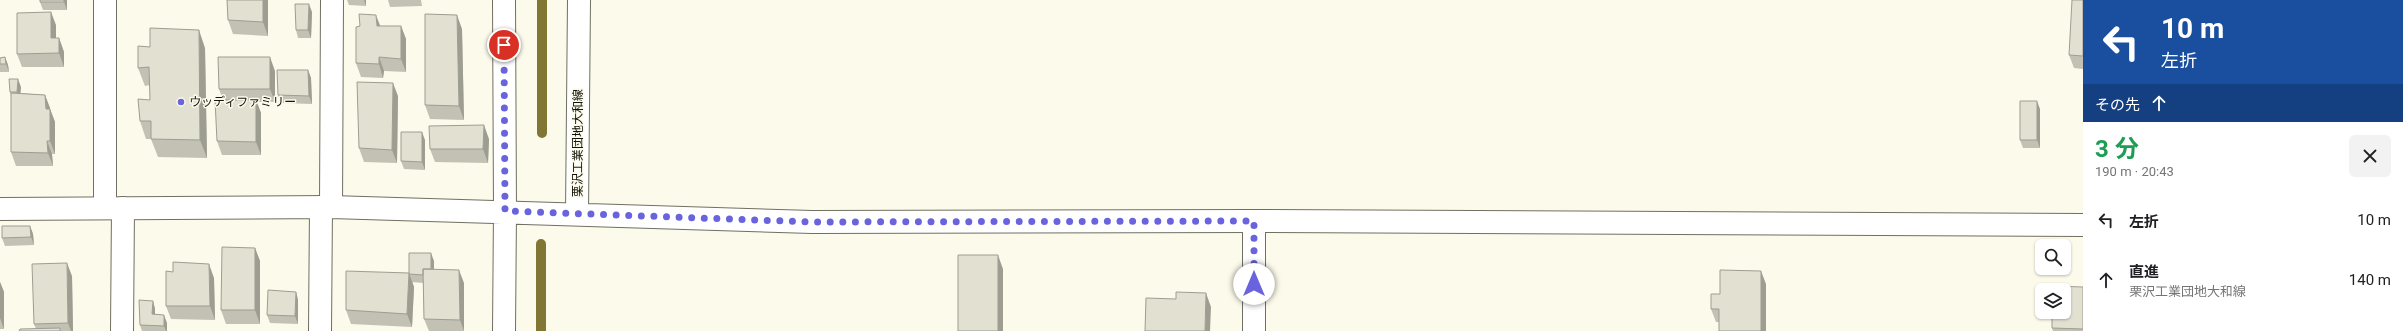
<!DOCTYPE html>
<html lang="ja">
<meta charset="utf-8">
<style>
:root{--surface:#fff;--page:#f2f2f2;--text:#202124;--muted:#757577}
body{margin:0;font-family:Roboto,"Noto Sans JP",sans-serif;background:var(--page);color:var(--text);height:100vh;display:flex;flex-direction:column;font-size:15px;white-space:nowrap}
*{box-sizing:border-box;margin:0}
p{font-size:13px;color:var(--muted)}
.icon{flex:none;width:22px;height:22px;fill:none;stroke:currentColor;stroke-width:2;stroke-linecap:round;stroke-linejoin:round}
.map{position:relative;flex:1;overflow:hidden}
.details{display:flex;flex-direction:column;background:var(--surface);width:320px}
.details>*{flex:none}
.top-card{background:#1a4fa0;color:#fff;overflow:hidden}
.fabs{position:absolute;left:2035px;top:239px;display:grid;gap:8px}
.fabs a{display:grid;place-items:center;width:36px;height:36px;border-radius:6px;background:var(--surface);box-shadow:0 1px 3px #0004;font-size:20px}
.pin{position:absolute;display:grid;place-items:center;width:34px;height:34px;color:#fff;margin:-17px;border:2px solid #fff;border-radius:50%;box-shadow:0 1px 4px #0007}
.me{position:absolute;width:44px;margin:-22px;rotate:0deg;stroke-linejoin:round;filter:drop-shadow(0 0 3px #0008)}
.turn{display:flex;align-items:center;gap:14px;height:84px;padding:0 12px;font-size:18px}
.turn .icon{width:52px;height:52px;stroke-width:2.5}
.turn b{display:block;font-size:28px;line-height:34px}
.then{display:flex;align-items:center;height:38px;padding:0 12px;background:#0003;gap:8px;font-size:15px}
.round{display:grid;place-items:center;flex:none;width:42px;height:42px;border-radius:6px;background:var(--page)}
.overview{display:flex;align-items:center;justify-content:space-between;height:68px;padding:0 12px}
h1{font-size:24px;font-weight:700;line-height:30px;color:#1e9e55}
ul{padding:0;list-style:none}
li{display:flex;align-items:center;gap:12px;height:60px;padding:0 12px}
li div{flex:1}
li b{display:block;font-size:15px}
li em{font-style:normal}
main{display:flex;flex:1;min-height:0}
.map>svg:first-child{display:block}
</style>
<main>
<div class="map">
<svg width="2083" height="331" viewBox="0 0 2083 331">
<rect width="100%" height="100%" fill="#fcfaea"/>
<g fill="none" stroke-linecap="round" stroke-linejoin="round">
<path stroke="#817633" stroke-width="10" d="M542 133V0
M541 331V244"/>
<g stroke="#716f61" stroke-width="24">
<path id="street" d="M105 0V208
M504 0 505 211
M331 207 332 0
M122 331 123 208
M320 331 321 207
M1254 331V221"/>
</g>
<g stroke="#716f61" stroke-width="24">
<path id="secondary" d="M0 209 331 207 812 222 1254 221 2083 225
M577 213 579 0
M504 331 505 211"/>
</g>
<use href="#street" stroke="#fff" stroke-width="22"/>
<use href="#secondary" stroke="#fff" stroke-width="22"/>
</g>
<path fill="#c2c1b4" d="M67 0V10H43L40 2Z
M227 0H268V36L233 34 228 20Z
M347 0H366V6L349 5Z
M388 0H421L422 6 390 7Z
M2083 0V69L2074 68 2069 55Z
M312 12 311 38H298L296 30Z
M56 25V38H59L64 52V67H22L17 54Z
M380 26H401L406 39V72L384 71 383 78 361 77 356 63Z
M462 29 464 120 430 119 425 105Z
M150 47 205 48 207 158 158 157 151 139H146L140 121 150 100V85L145 86 138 68Z
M5 57 8 65 9 72H0V58Z
M308 70 311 78 312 104 281 103 278 95Z
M275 71V102H257L261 113V155H222L217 141 223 100 219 89Z
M21 87 20 93 45 95 55 122V154H52L53 166H16L11 152V96L10 92Z
M398 96 397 163 364 162 359 148Z
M2040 109V148H2023L2020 140Z
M489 139 488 163 435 162 430 149Z
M425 140V170L404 169 401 161Z
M30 226 33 234 34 245 5 246 2 238Z
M255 248 260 261V324H226L221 310Z
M434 261V269L464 283V331H429L424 319 423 283 412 282 409 274Z
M409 273 414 287 412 327 351 324 346 310Z
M72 276 73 331H19L36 329 34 324Z
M214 278 215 320 171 319 166 306Z
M0 282 4 292V329H0Z
M1766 284V331H1719V322H1716L1711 309 1720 294Z
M2083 287V331H2053L2052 328Z
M296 292 298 300V324L270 323 267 315Z
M153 301 155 309V314L167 323V331H142L140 325Z"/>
<path fill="#9e9d92" d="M64 0H67V10L64 2Z
M263 0H268V36L263 22Z
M364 0H366V6Z
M309 4 312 12 311 38 308 30Z
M51 12 56 25V51L51 38Z
M376 15 381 28 377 26Z
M457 15 462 29 464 120 459 106Z
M401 26 406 39V72L401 59Z
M199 30 205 48 207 158 200 140Z
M59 38 64 52V67L59 53Z
M5 57 8 65 9 72 6 64Z
M270 57 275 71V102L270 89Z
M379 57 384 71 383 78 379 64Z
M308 70 311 78 312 104 309 96Z
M18 79 21 87 20 100 17 92Z
M393 83 398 96 397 163 392 150Z
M45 95 50 108V111V109L55 122V154L50 141 46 109Z
M256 100 261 113V155L256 142Z
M2037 101 2040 109V148L2037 140Z
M484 125 489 139 488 163 483 149Z
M422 132 425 140V170L422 162Z
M47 141 52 154 53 166 48 153Z
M30 226 33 234 34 245 31 237Z
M255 248 260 261V324L255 310Z
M431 253 434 261V283L431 275Z
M998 255 1003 269V331H998Z
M67 263 72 276 73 331H71L68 323Z
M209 264 214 278 215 320 210 306Z
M459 270 464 283V331L460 320Z
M1761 271 1766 284V331H1761Z
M409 273 414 287 412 327 407 314Z
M0 282 4 292V329L0 318Z
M296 292 298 300V324L295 316Z
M1206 293 1211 307 1210 331H1205Z
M153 301 155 309V322L152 314Z
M164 315 167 323V331H166L164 326Z"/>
<path fill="#e2e0d1" stroke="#9e9d92" d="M40 0H64V2H40Z
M227 0H263V22L228 20Z
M2072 0H2083V56L2069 55Z
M295 4H309L308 30H296Z
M51 12V38H59V53L17 54V13Z
M359 14 376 15 377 26H401V59L379 57V64L356 63V27L360 26Z
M425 14 457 15 459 106 425 105Z
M150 28 199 30 200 140 151 139V121H140L138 99 150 100 149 67 138 68V46L150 47Z
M5 57 6 64H0V58Z
M218 57H270V89H219Z
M277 70H308L309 96 278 95Z
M9 79H18L17 92H10Z
M357 82 393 83 392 150 359 148Z
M11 93 45 95 46 109H50V141H47L48 153 11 152Z
M215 100H256V142L217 141Z
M2020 101H2037V140H2020Z
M484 125 483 149H430L429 126Z
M401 132H422V162L401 161Z
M2 226H30L31 237 2 238Z
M222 247 255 248V310H221Z
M409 253H431V269H423V275L409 274Z
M958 255H998V331H958Z
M173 262 209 264 210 306H166V271L173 272Z
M67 263 68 323 34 324 32 264Z
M423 269 459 270 460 320 424 319Z
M1720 270 1761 271V331H1719V309H1711V294H1720Z
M346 271 409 273 407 314 346 310Z
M2053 286 2083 287V329L2052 328V312H2064V290H2053Z
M268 290 296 292 295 316 267 315Z
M1176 292 1206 293 1205 331H1145L1146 298 1176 299Z
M139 300 153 301 152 314 164 315V326L140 325Z
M60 328V331H19L20 329Z"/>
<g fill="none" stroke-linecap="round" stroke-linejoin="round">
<path stroke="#6964dd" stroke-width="7" stroke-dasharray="0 12.6" d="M504 45 505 211 812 222 1254 221V284"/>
</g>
<circle fill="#6964dd" stroke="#fcfaea" stroke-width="1.5" cx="181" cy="102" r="4"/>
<g text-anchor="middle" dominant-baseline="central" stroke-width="3" stroke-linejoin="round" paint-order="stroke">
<g font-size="12" fill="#14130e" stroke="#fcfaea" text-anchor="start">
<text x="189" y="102">ウッディファミリー</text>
</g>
<g font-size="12" fill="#14130e" stroke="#fcfaea">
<text transform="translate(578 143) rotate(-90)">栗沢工業団地大和線</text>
</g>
</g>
</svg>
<div class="fabs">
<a><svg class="icon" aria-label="search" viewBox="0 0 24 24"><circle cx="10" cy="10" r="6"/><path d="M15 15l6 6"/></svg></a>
<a><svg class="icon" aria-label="layers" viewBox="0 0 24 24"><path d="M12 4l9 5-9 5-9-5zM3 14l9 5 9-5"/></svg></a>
</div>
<div class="pin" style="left:504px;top:45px;background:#d93025"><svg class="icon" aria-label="arrive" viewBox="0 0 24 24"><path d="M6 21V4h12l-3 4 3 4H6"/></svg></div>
<svg class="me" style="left:1254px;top:284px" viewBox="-20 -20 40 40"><circle r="19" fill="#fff"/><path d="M0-13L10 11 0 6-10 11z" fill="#6964dd"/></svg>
</div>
<section class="details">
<div class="top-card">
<div class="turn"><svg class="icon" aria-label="left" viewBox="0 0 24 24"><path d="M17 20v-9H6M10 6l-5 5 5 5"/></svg><div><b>10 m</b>左折</div></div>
<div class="then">その先<svg class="icon" aria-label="ahead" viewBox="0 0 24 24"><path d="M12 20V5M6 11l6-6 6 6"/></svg></div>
</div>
<div class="overview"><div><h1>3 分</h1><p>190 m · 20:43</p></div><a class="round"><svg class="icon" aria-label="close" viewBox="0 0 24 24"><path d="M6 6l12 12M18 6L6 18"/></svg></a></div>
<ul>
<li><svg class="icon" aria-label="left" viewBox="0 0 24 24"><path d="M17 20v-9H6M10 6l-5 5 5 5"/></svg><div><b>左折</b></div><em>10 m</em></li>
<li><svg class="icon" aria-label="ahead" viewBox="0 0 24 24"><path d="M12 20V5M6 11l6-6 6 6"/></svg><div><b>直進</b><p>栗沢工業団地大和線</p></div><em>140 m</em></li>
</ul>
</section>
</main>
